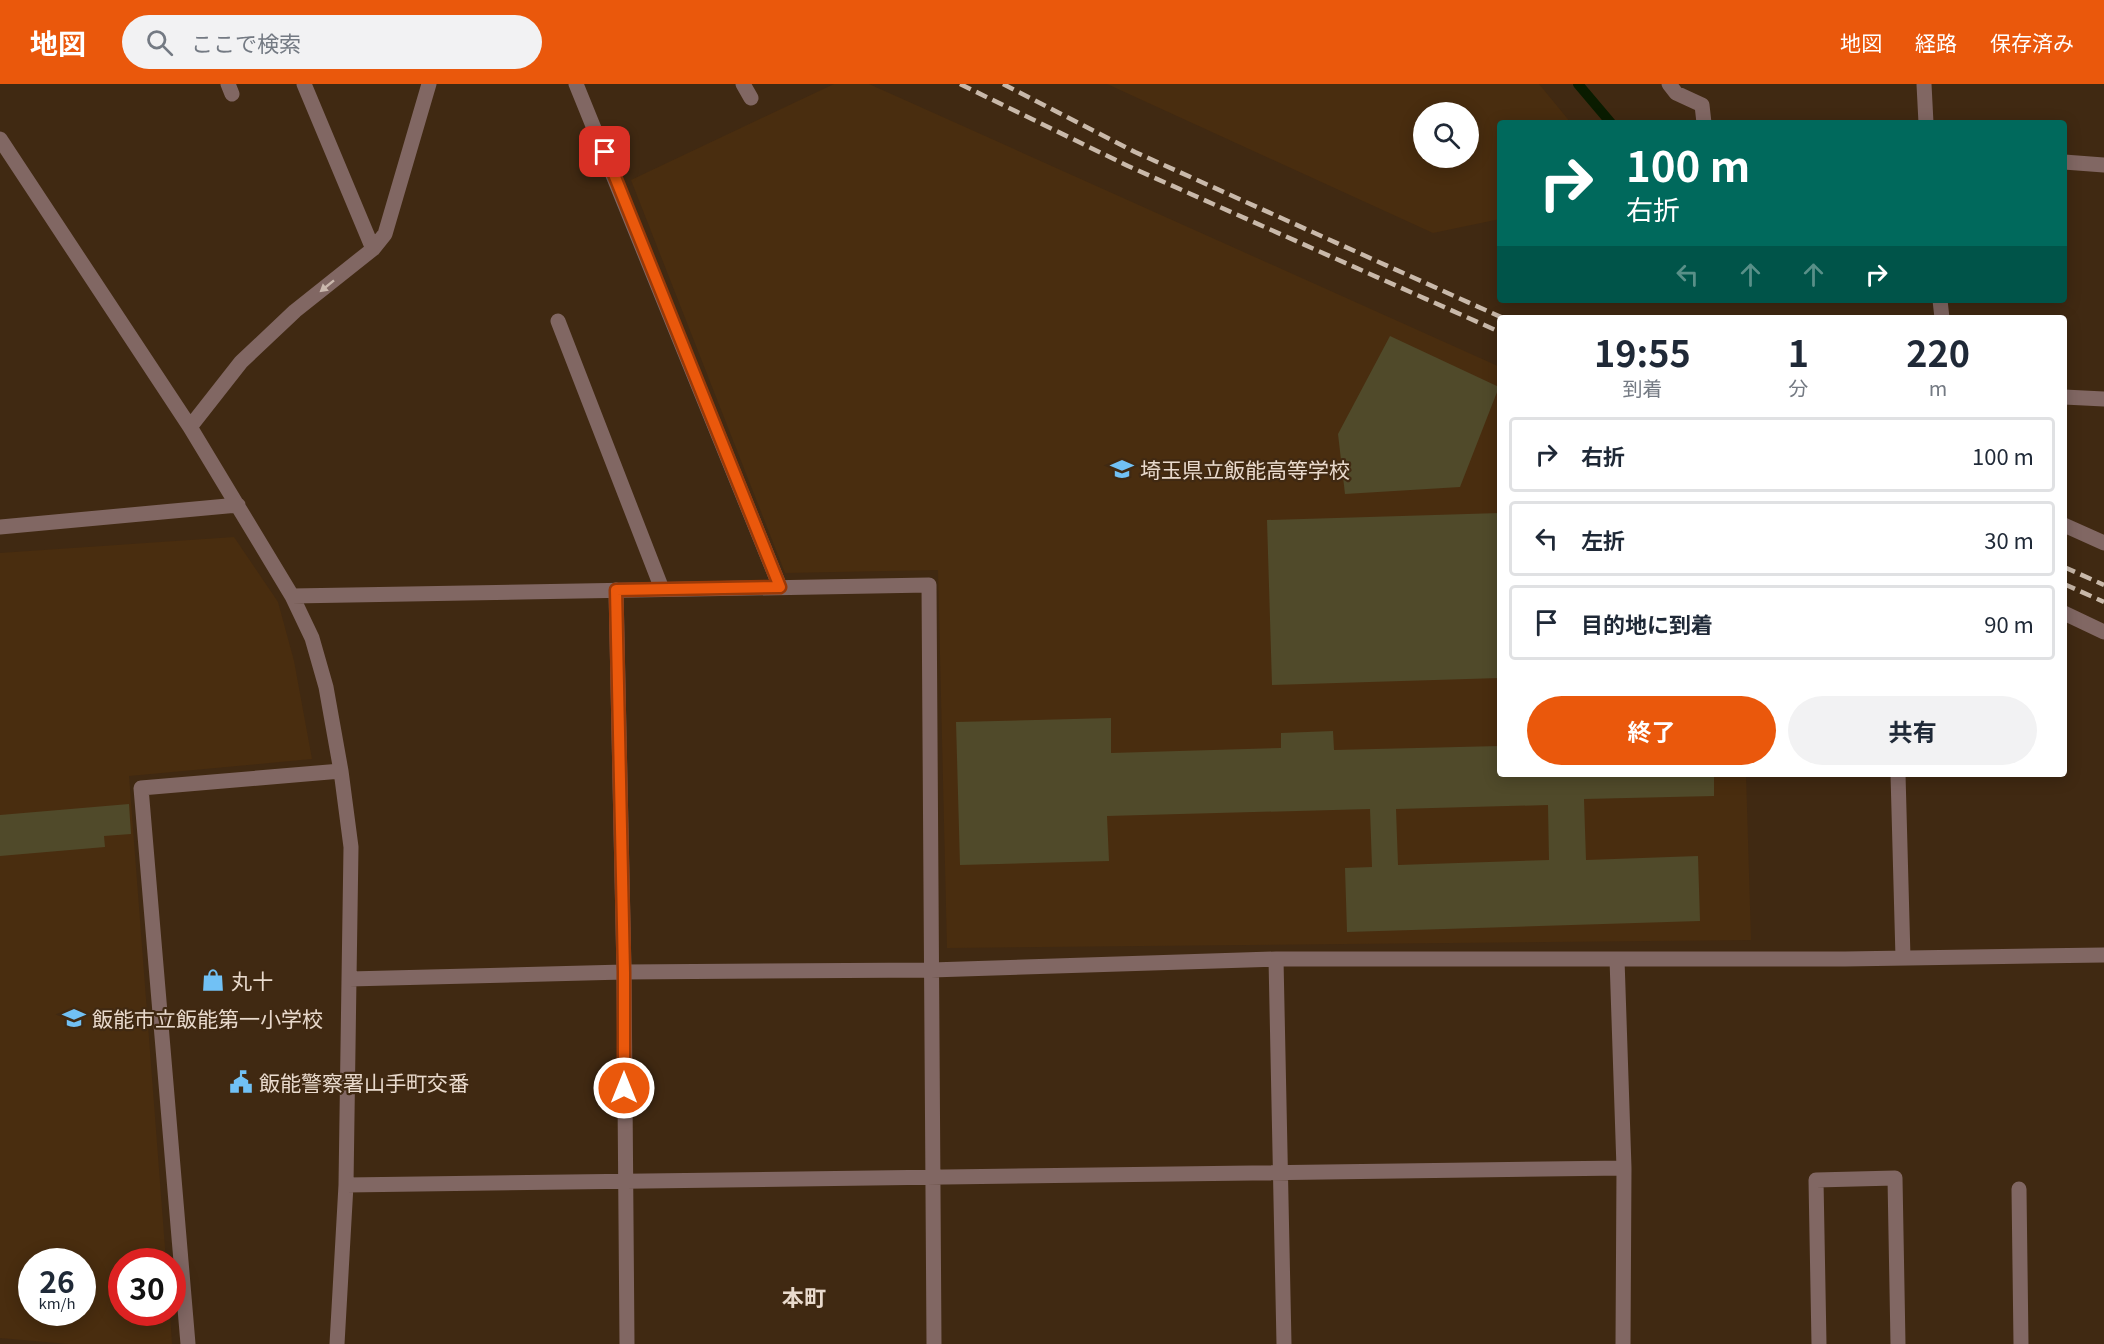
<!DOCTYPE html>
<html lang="ja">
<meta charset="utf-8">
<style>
:root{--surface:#fff;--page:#f2f2f3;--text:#1f2937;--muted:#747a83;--line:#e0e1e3;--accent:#ea580c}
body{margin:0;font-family:Georgia,"Noto Sans JP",serif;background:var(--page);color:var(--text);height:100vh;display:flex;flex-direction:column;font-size:22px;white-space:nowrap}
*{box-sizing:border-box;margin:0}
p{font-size:20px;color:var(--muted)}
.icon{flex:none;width:33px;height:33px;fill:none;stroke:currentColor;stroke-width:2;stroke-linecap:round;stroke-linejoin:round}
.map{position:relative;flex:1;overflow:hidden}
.details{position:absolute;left:1497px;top:231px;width:570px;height:462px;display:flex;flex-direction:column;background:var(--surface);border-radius:6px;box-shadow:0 3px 15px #0003}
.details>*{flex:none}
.hud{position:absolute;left:1497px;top:36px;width:570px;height:183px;border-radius:6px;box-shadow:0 3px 15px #0003;background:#00695c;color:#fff;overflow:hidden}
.buttons{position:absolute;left:1413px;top:18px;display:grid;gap:12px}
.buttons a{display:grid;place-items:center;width:66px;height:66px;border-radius:50%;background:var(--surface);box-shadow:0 3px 15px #0003;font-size:30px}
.speed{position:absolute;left:18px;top:1164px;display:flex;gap:12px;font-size:30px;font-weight:700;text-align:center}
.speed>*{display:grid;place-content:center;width:78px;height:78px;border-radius:50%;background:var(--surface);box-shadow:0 3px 15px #0003;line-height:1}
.speed small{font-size:15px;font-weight:400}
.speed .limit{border:9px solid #d22;background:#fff;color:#111}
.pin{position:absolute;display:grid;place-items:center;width:51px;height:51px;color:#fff;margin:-26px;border-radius:12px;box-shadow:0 3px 9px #0006}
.me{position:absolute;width:66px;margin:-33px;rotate:0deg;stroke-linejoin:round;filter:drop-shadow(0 0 4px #0008)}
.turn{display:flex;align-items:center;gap:21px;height:126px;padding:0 30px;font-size:27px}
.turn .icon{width:78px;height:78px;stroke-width:2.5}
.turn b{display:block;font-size:42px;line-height:51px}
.lanes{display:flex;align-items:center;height:57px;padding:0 30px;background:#0003;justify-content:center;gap:30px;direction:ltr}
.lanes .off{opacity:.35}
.eta{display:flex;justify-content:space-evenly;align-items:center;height:102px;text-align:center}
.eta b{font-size:36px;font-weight:700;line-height:42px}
.cta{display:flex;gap:12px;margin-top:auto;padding:12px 30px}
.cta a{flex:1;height:69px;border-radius:36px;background:var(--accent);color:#fff;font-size:24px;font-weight:700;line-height:69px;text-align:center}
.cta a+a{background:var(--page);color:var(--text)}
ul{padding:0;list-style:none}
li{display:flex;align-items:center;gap:18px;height:75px;margin:0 12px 9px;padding:0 18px;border:3px solid var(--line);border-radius:6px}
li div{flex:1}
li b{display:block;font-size:22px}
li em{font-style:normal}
header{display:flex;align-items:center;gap:36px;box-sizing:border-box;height:84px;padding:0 30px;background:var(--accent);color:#fff}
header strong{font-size:28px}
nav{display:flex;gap:33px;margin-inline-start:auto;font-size:21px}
.search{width:420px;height:54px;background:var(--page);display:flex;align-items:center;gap:15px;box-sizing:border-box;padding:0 21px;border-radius:33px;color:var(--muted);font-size:22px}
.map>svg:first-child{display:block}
</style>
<header>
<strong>地図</strong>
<div class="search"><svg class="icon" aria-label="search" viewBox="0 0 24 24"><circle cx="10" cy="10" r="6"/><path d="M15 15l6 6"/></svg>ここで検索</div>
<nav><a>地図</a><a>経路</a><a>保存済み</a></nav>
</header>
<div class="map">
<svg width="2104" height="1260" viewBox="0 0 2104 1260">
<rect width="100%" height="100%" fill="#402912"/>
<path fill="#492d0f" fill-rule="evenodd" d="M834 0H869L1500 283V690H1746L1751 856 947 864 938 486 785 489 631 96Z
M1107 0H1539L1571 39H1500V135L1433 149ZM1424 28H1468V74H1424Z
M234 453 278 518 294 577 312 675 129 692 166 1177 122 1178V1228L170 1229 172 1260H68L0 1254V469ZM32 1178H82V1228H32Z"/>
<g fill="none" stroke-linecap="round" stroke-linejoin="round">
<path stroke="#0a1c00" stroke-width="10" d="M1578 0 1611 39"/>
</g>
<path fill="#504a2a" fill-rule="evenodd" d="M1390 252 1499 303 1460 403 1345 410 1338 350Z
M1500 429V594L1272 601 1267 436Z
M1111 634V669L1281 664V649L1333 647 1334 666 1500 662V690H1714V712L1584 715 1586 776 1698 772 1700 837 1347 848 1345 784 1372 783 1370 725 1107 732 1109 777 960 781 956 638ZM1548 721 1549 776 1398 781 1396 725Z
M129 720 131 750 104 752 105 763 0 772V731Z"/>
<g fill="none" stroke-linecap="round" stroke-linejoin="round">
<path stroke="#816763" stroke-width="15" d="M228 0 232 10
M304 0 373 165
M576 0 780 503
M743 0 751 14
M1669 0 1676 9 1702 21 1704 39
M1924 0 1926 39
M0 55 190 343 292 512 312 554 326 603 341 687 351 763 349 895 624 888 931 886 1276 875H1845L2104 871
M2064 78 2104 81
M1940 216 1942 234
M558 237 662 505
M2064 313 2104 315
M190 343 241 278 295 227 373 165 385 150 429 0
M2064 441 2104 459
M0 443 238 421
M616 506 624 888 627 1260
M292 512 929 501 934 1260
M2064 529 2104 548
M1898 690 1903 874
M1276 875 1284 1260
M1617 875 1624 1084 1623 1260
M346 1101 1624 1084
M2019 1105 2021 1260
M188 1260 141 704 341 687
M337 1260 346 1101 349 895
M1819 1260 1816 1096 1895 1094 1898 1260"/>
<path stroke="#c9b9aa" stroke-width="4.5" stroke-dasharray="12 6" stroke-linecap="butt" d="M960 0 1128 82 1500 248
M1003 0 1135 68 1503 234
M2064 483 2104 501
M2064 500 2104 518"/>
</g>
<defs><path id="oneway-solid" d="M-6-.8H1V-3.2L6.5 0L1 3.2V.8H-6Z" transform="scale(1.5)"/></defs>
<use fill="#cab8ad" href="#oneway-solid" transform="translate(327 202) rotate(141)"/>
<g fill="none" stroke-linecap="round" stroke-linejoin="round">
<g stroke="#983908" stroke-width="15">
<path id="route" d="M605 68 780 503 616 506 624 888V1004"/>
</g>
<use href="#route" stroke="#ea580c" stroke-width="10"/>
</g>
<defs>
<g id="school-bare" transform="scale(1.8)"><path d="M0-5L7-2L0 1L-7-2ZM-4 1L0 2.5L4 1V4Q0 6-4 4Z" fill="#71c1f5" stroke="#402912" stroke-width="2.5" paint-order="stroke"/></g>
<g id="shop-bare" transform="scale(1.8)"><path d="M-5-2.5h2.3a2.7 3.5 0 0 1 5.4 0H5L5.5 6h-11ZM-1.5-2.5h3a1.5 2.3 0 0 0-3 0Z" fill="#71c1f5" stroke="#402912" stroke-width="2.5" paint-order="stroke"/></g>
<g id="civic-bare" transform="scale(1.8)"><path d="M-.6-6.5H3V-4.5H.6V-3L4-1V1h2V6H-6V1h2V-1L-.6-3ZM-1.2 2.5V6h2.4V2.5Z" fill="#71c1f5" stroke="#402912" stroke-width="2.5" paint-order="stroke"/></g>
</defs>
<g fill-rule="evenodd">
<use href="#school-bare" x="1122" y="385"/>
<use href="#shop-bare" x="213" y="896"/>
<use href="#school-bare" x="74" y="934"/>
<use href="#civic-bare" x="241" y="998"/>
</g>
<g text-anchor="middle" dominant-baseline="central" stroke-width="4.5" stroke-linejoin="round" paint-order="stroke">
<g font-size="21" fill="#e9dacd" stroke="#402912" text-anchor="start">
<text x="1140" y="385">埼玉県立飯能高等学校</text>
<text x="231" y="896">丸十</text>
<text x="92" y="934">飯能市立飯能第一小学校</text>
<text x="259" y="998">飯能警察署山手町交番</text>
</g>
<g font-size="22" font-weight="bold" fill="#e9dacd" stroke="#402912">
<text x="804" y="1212">本町</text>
</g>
</g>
</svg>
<div class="buttons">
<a><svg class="icon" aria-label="search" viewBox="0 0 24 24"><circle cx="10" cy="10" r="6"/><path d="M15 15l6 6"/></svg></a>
</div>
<div class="speed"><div>26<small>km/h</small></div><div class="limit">30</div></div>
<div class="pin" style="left:605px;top:68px;background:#d93025"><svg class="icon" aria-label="arrive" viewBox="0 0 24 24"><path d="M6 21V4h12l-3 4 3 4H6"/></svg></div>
<svg class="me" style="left:624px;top:1004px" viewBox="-20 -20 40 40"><circle r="17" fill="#ea580c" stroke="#fff" stroke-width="3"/><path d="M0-11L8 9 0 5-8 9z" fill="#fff"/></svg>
<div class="hud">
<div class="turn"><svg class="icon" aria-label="right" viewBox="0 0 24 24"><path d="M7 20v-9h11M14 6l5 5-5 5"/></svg><div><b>100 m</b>右折</div></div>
<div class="lanes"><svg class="icon off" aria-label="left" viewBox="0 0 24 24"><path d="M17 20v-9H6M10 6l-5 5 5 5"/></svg><svg class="icon off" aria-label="ahead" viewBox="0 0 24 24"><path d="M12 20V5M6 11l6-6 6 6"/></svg><svg class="icon off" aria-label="ahead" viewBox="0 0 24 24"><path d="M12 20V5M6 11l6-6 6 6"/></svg><svg class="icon" aria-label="right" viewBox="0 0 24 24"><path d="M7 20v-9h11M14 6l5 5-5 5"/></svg></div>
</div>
<section class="details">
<div class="eta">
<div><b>19:55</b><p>到着</p></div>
<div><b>1</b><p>分</p></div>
<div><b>220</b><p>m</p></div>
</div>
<ul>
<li><svg class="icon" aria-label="right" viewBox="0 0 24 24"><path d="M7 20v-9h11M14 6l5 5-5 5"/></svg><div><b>右折</b></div><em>100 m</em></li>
<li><svg class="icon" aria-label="left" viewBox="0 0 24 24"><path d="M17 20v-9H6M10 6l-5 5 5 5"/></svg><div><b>左折</b></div><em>30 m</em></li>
<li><svg class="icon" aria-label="arrive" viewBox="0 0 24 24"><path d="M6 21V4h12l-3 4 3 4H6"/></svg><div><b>目的地に到着</b></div><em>90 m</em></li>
</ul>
<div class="cta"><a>終了</a><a>共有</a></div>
</section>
</div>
